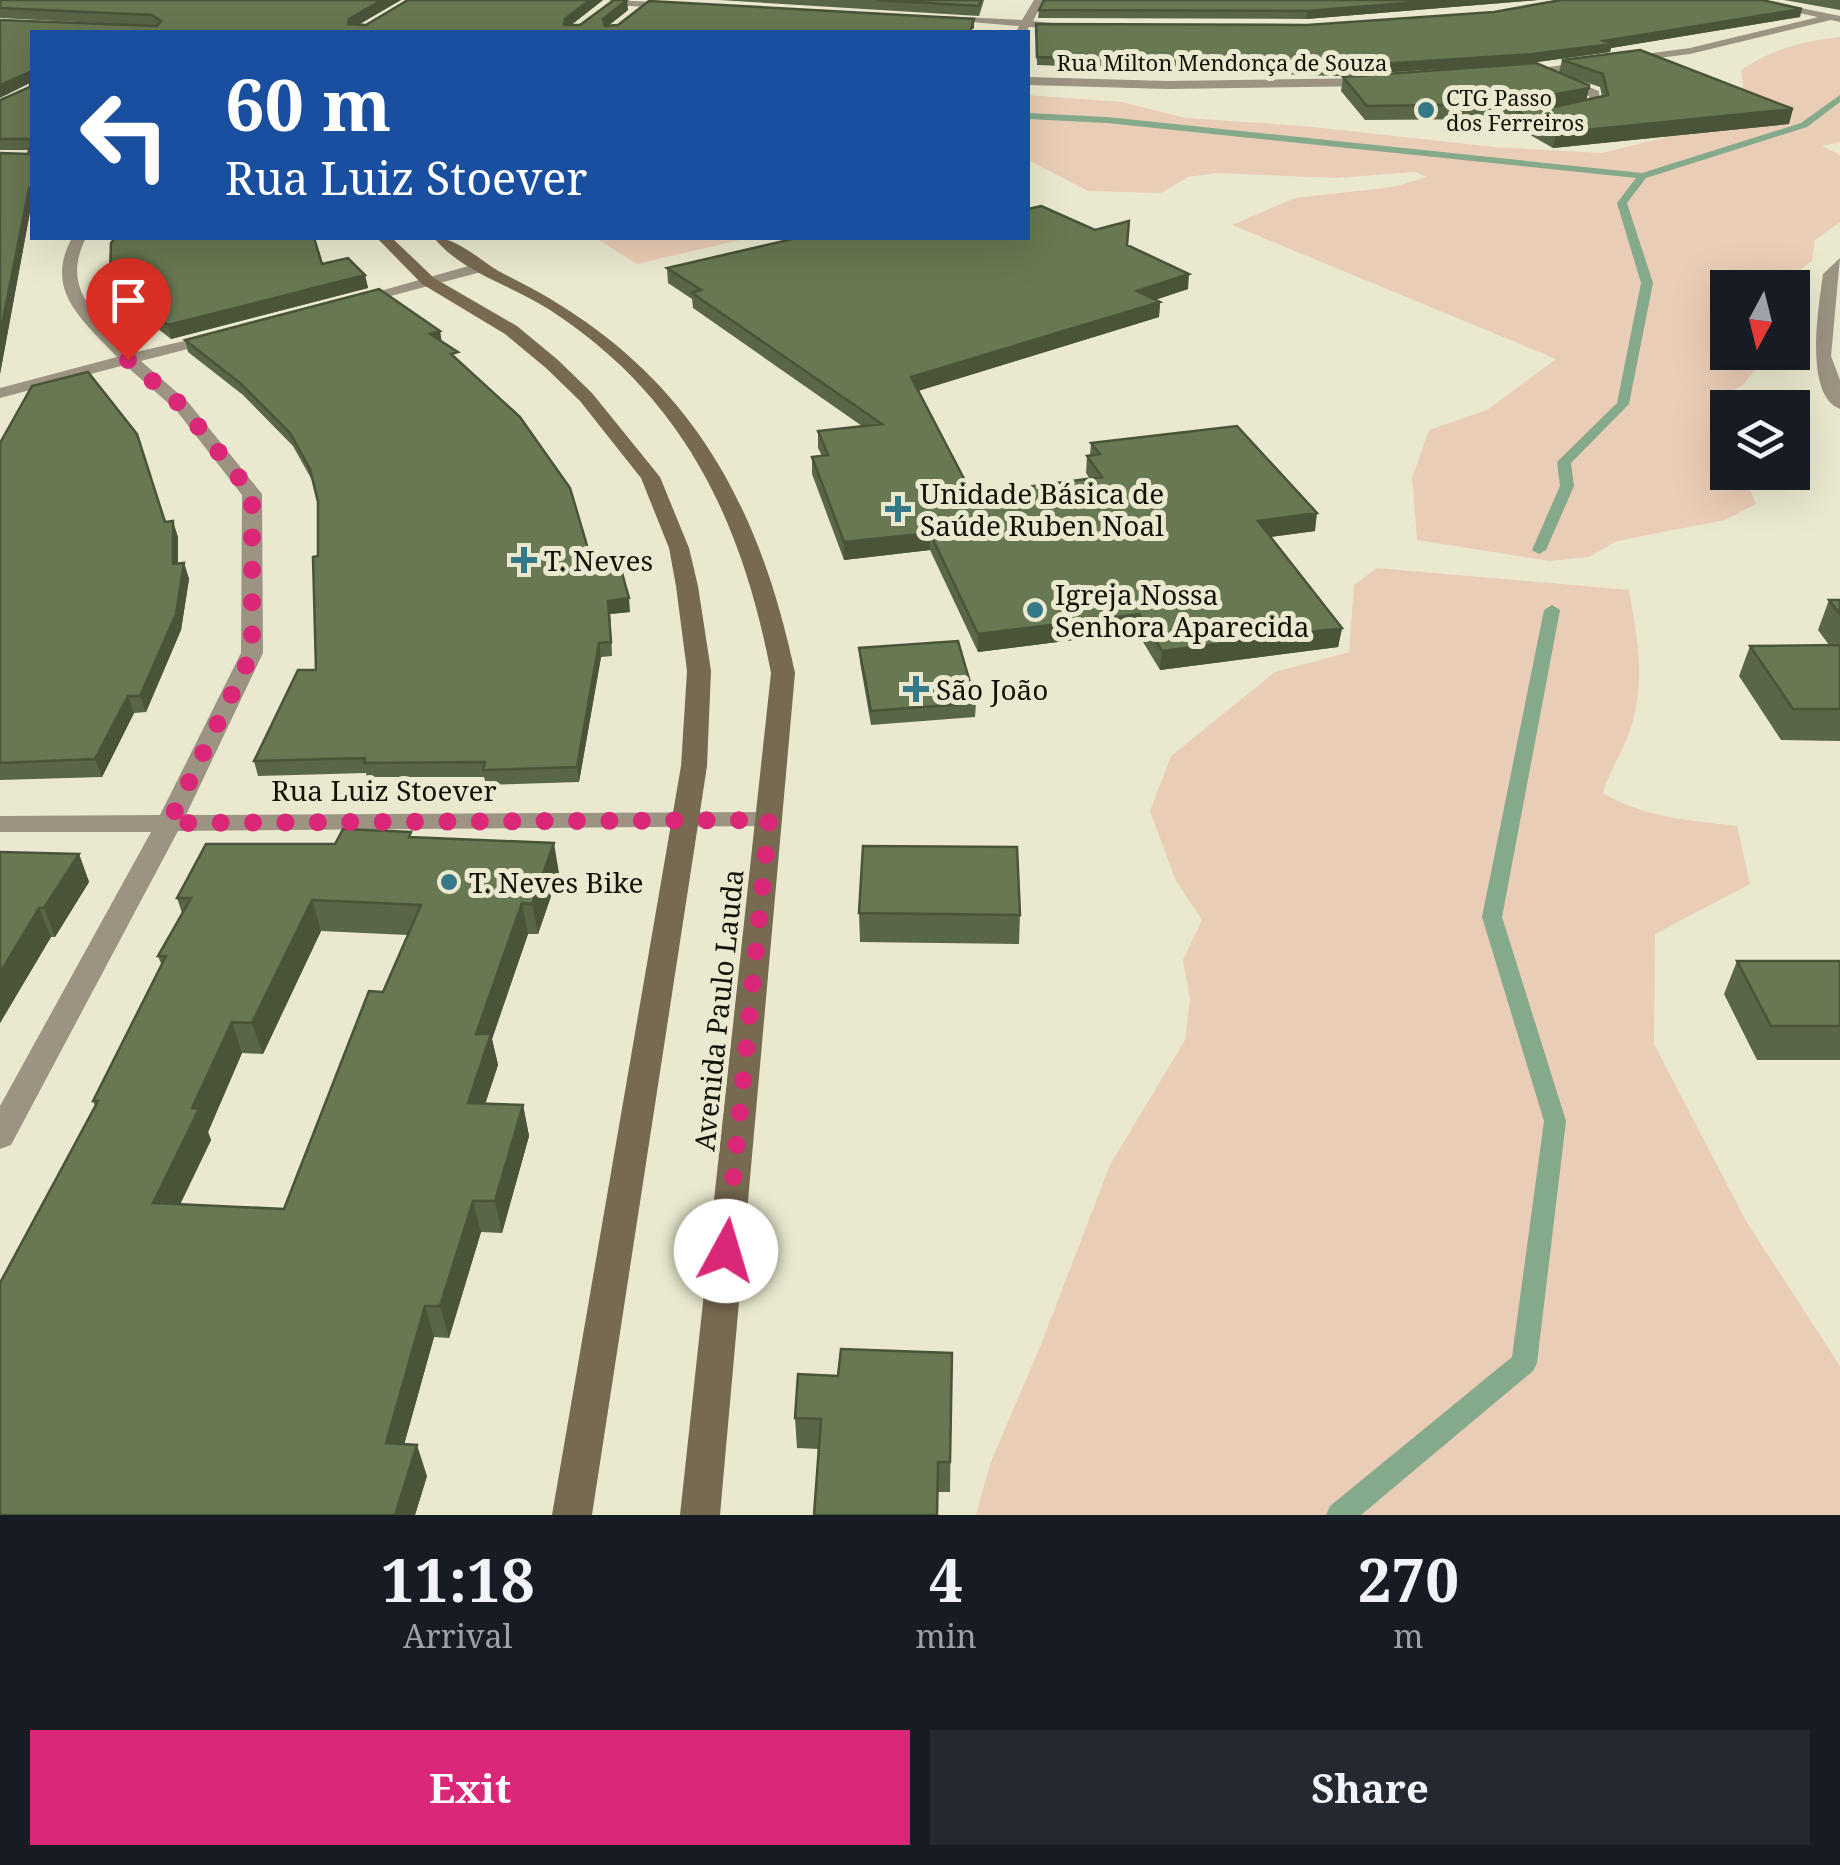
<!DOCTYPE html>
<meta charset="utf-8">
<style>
:root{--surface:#171b24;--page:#242831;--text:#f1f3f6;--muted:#9ea1a6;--accent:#db2777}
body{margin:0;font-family:"Noto Serif",serif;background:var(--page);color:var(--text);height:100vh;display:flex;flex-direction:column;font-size:38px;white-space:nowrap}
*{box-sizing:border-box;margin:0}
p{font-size:32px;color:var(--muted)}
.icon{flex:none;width:55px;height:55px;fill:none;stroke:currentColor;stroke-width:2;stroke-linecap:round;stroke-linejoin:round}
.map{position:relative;height:1515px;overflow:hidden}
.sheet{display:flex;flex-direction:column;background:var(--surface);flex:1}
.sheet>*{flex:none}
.hud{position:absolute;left:30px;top:30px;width:1000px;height:210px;border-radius:0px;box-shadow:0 10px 40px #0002;background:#1a4fa0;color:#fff;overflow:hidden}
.needle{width:65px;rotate:187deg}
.buttons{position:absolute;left:1710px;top:270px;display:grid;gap:20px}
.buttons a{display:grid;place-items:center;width:100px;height:100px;border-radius:0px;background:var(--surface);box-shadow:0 10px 40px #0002;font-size:50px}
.pin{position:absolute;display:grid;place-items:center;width:85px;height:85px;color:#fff;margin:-102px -42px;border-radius:50% 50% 50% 0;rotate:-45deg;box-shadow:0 0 10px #0007}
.pin .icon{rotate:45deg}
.me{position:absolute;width:110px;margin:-55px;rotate:6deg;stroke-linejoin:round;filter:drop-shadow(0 0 8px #0008)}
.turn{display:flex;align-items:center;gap:35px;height:210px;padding:0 30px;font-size:45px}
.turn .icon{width:130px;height:130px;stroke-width:2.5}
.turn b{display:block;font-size:70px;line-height:85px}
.eta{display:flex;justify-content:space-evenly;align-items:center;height:170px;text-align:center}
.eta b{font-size:60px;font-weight:700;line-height:70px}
.cta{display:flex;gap:20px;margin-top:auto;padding:20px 30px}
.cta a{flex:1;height:115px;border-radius:0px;background:var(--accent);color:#fff;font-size:40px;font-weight:700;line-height:115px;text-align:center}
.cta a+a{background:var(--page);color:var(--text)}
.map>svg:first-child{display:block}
</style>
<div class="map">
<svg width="1840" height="1515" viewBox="0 0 1840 1515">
<rect width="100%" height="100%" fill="#eae9cf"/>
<path fill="#eacdb6" d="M1840 37V142L1822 146 1840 155V222L1815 240 1812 261 1787 280 1784 287 1728 288V352L1769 353 1743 385 1715 400C1717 426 1727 445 1728 472L1743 473 1756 504 1725 520 1617 541 1589 557 1549 561 1417 540 1412 478 1429 430 1487 410 1556 359 1232 225 1295 198 1393 187 1427 177 1415 172 1337 178 1216 173 1188 177 1161 193 1088 191 1028 160V95L1122 102 1186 118 1304 126 1494 147 1602 153 1736 120 1743 85 1741 70C1773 49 1803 41 1840 37Z
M596 238H748L637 264Z
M1377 568 1629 590C1637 635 1645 676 1633 721 1627 746 1610 768 1603 793 1644 818 1690 820 1737 826L1750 884 1655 934 1654 1044 1746 1221 1840 1366V1515H976L990 1464 1042 1342 1110 1165 1185 1040 1190 999 1183 960 1202 920 1176 881 1150 811 1171 756 1275 672 1349 652 1354 585Z"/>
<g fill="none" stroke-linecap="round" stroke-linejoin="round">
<path fill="#85a98b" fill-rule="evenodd" d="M1840 95V102L1807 127 1646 178 1627 203 1653 283 1629 404 1571 463 1574 486 1546 550 1539 554 1532 550 1560 486 1557 462 1617 403 1641 283 1617 203 1636 178 1107 123 1028 119V113L1107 117 1642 173 1801 123Z
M1552 605 1560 610 1502 917 1566 1121 1537 1363 1533 1371 1361 1515H1326L1330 1506 1512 1357 1544 1121 1482 917 1544 610Z"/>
<path fill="#9c9382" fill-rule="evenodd" d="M1556 74 1599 91 1600 110 1567 115V109L1590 105 1589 96 1552 81Z"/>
<path fill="#9c9382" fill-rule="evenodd" d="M609 0 681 3 686 6 681 9 613 5Z
M1034 0H1044L1033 21 1080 26 1075 29 1029 27 1026 32H1016L1019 26 935 19 940 16 1022 20Z
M1831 14 1835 19 1690 54 1517 76 1511 72 1690 48Z
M1028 77 1167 81 1372 78 1378 82 1372 86 1167 89 1028 85Z
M72 238H86C59 290 99 318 132 353L223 332V340L141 361 188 402 262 494 263 653 186 815 769 812 782 820 778 826 178 831 11 1145 0 1149V1106L151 832H0V816L160 815 241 653 242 495 176 410 125 365 0 398V388L117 357C83 320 43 291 72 238Z
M1840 258 1831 356 1840 380V409C1803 395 1819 305 1823 274Z
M479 263 487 268 485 271 353 306 345 301Z"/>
<path fill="#9c9382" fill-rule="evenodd" d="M1741 0H1762L1840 16V22Z"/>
<path fill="#776a51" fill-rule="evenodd" d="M377 238H392L434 278 517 326 558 360 592 393 660 477 689 548 698 586 711 671 707 766 592 1515H552L681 766 687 671 676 586 669 548 641 478 580 401 546 368 505 334 422 284Z
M434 238C457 236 483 264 506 275 679 360 756 489 795 673L720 1515H680L771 673C742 521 684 397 550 310 512 285 464 274 434 238Z"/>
</g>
<path fill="#596747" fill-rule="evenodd" d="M0 0H401L358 25H366L408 0H603L571 25H580L628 10 608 26 974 19V29L32 32V201L0 374V153L28 154 30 150H0V100L30 87V84L0 20 155 26 0 18Z
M719 0H984L979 16Z
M1044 0H1538L1306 19 1038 18 1039 10Z
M1784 0H1840V10Z
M1494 12 1800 17 1611 48 1610 52 1530 63 1333 76 1037 65 1036 24 1307 25Z
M1562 60 1789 124 1553 148 1502 119 1365 120 1341 91 1343 77 1559 72ZM1573 78 1600 87 1602 96 1586 100 1589 88Z
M1127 245 1188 289 1155 300 1160 302 1159 317 918 391 972 494 1090 479 1086 473 1087 456H1090L1091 443 1315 531 1270 537 1342 628 1338 647 1160 670 1137 632 978 652 930 550 844 560 812 474V457L822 456 818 448V431L862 426 693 308 692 299 668 283 667 268Z
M322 264 365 275 368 288 171 339 157 328 151 329 114 289 110 276Z
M440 331 441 341 460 362 591 559 630 612 610 614 612 656 601 657 579 782 486 785 484 777H367L366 773 258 776 254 761 316 670 318 503 313 482 293 446 243 395 188 352 185 340Z
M0 443 165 522 178 537V563H184L189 579 181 630 146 712 134 713 102 777 0 780Z
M1829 600H1840V741L1781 740 1739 676 1750 646 1829 645 1818 630Z
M859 648 976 703 975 717 871 725 860 662Z
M412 837 559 873 538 934H528L492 1039 498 1065 485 1104 523 1105 529 1136 502 1233 481 1232 449 1338 434 1337 404 1444 427 1476 415 1515H0L95 1106 93 1101 162 966 158 956 182 913 177 898 335 844ZM321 931 408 935 284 1209 180 1204 211 1140 208 1132 242 1053 263 1054Z
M0 852 79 854 89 882 55 937H51L0 1023Z
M859 913 1020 915 1019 944 860 942Z
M1737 961H1840V1060H1757L1724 994Z
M952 1353 950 1492H937L819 1449 797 1448 795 1418 838 1376Z"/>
<path fill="#495439" d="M382 0H401L351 29 348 24 349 19Z
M590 0H603L566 29 565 19Z
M627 0 628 10 604 29 603 19Z
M1443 0H1538L1306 19 1307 11Z
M1802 9 1800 17 1611 48 1610 52 1530 63 1333 76 1334 67 1604 41Z
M30 72 32 82 0 98V85Z
M1589 88 1586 102 1543 111 1546 96Z
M1793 109 1789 124 1553 148 1556 133Z
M29 188 32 201 0 374V335Z
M1189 274 1188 289 1136 306 1137 291Z
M365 275 368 288 171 339 168 325Z
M1160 302 1159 317 911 393V377Z
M153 314 157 328 151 329 147 316Z
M440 331 442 343 430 334Z
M1317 513 1315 531 1255 539 1258 521Z
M173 521 178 537V580L173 564Z
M930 533V550L844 560V542Z
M184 563 189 579 181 630 146 712 140 696Z
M629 598 630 612 610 614 612 656 608 601Z
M1139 614 1137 632 978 652V634Z
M1342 628 1338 647 1160 670 1162 651Z
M599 643 601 657 579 782 577 767Z
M128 696 134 713 102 777 95 759Z
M554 843 559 873 538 934 532 904Z
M79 854 89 882 55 937 44 908Z
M312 900 321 931 263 1054 252 1023Z
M522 903 528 934 492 1039 498 1065 475 1135 468 1103 476 1034Z
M39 908 51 937 0 1023V973Z
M232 1022 242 1053 208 1132 211 1140 166 1234 153 1203 192 1108Z
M523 1105 529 1136 502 1233 495 1201Z
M473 1201 481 1232 449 1338 440 1306Z
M425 1306 434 1337 396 1474 386 1443Z
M417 1445 427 1476 415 1515H395Z"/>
<path fill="#687852" stroke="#495439" stroke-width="2.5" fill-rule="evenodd" d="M0 0H382L349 19 348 24 366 25 408 0H590L565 19 564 25H580L614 0H627L603 19 605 26 618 25 649 1 974 19 970 32H32V192L29 188 0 335V153L28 154 32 142 28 139H0V100L30 87V72L0 85V20L157 26 161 21 152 15 0 8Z
M876 0H981L979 6Z
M1044 0H1443L1307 11 1039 10Z
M1561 0H1762L1802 9 1604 41 1612 44 1532 54 1334 67 1037 57 1036 24 1307 25 1494 12Z
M1640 50 1793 109 1556 133 1505 104 1367 106 1343 77 1536 63 1589 85V88L1546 96 1545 105 1550 108 1608 95 1603 74 1562 60Z
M1041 206 1095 230 1129 221 1127 245 1189 274 1137 291 1160 302 911 377 972 494 1102 477 1087 456 1100 454 1091 443 1237 426 1317 513 1258 521 1342 628 1162 651 1139 614 978 634 930 533 844 542 812 457 828 455 818 431 882 424 692 293 701 290 667 268 797 238H1028V209Z
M115 238H314L322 264 348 258 365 275 168 325 153 314 147 316 110 276 111 243Z
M379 289 440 331 430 334 458 352 451 354 520 417 570 488 591 559 617 555 629 598 608 601 611 642 599 643 577 767 483 770 485 762 364 763 365 758 254 761 298 670H316L313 557 318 556V502L310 469 290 433 240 383 185 340Z
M88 372 137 434 165 522 173 521V564L184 563 176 614 140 696H128L95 759 0 763V443L32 386Z
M1829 600H1840V614Z
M958 641 976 703 871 711 859 648Z
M1840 645V709H1793L1750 646Z
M343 829 411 832 409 837 554 843 532 904 522 903 476 1034H491L468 1103 523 1105 495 1201H473L440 1306H425L386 1443 417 1445 395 1515H0V1283L98 1101H93L166 956H158L191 898H177L206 844H335ZM312 900 421 905 383 992 369 991 284 1209 153 1203 199 1109 192 1108 232 1022 252 1023Z
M863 846 1017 847 1020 915 859 913Z
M0 852 79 854 44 908H39L0 973Z
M1737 961H1840V1026H1771Z
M841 1349 952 1353 950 1462H938L937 1515H814L821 1419 795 1418 798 1374 838 1376Z"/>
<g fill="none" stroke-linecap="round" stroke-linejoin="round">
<path stroke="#db2777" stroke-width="18" stroke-dasharray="0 32.4" d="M128 360 182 406 252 494V653L169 823 769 820 726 1251"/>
</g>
<g fill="#357988" stroke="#eae9cf" stroke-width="4">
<circle cx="1426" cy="110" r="10"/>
<path d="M893 494h10v10h10v10h-10v10h-10v-10h-10v-10h10z"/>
<path d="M519 545h10v10h10v10h-10v10h-10v-10h-10v-10h10z"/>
<circle cx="1035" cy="610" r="10"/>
<path d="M911 674h10v10h10v10h-10v10h-10v-10h-10v-10h10z"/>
<circle cx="449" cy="882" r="10"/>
</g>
<g text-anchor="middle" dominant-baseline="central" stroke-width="10" stroke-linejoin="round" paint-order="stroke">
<g font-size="22" fill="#121209" stroke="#eae9cf">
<text x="1222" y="62">Rua Milton Mendonça de Souza</text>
</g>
<g font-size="22" fill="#121209" stroke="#eae9cf" text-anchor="start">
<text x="1446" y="97">CTG Passo<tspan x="1446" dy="25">dos Ferreiros</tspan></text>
</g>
<g font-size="28" fill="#121209" stroke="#eae9cf" text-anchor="start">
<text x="920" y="493">Unidade Básica de<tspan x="920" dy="32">Saúde Ruben Noal</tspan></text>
<text x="544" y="560">T. Neves</text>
<text x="1055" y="594">Igreja Nossa<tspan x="1055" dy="32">Senhora Aparecida</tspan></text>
<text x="936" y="689">São João</text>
<text x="469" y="882">T. Neves Bike</text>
</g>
<g font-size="28" fill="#121209" stroke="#eae9cf">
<text x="384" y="790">Rua Luiz Stoever</text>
<text transform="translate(718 1010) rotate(-84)">Avenida Paulo Lauda</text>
</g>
</g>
</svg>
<div class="buttons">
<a><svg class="needle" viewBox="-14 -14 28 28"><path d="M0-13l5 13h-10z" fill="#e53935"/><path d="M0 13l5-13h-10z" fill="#9ea1a6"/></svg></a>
<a><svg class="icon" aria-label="layers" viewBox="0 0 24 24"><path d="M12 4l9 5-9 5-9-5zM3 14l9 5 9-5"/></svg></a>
</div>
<div class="pin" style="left:128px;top:360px;background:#d93025"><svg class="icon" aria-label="arrive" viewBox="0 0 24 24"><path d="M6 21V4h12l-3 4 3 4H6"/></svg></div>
<svg class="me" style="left:726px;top:1251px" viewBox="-20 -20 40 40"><circle r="19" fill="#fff"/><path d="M0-13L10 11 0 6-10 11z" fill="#db2777"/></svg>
<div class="hud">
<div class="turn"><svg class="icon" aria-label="left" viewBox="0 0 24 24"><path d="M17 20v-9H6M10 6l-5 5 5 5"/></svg><div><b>60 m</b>Rua Luiz Stoever</div></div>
</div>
</div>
<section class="sheet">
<div class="eta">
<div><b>11:18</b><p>Arrival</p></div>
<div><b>4</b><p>min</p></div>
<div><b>270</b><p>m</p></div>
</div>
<div class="cta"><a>Exit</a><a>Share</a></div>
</section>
